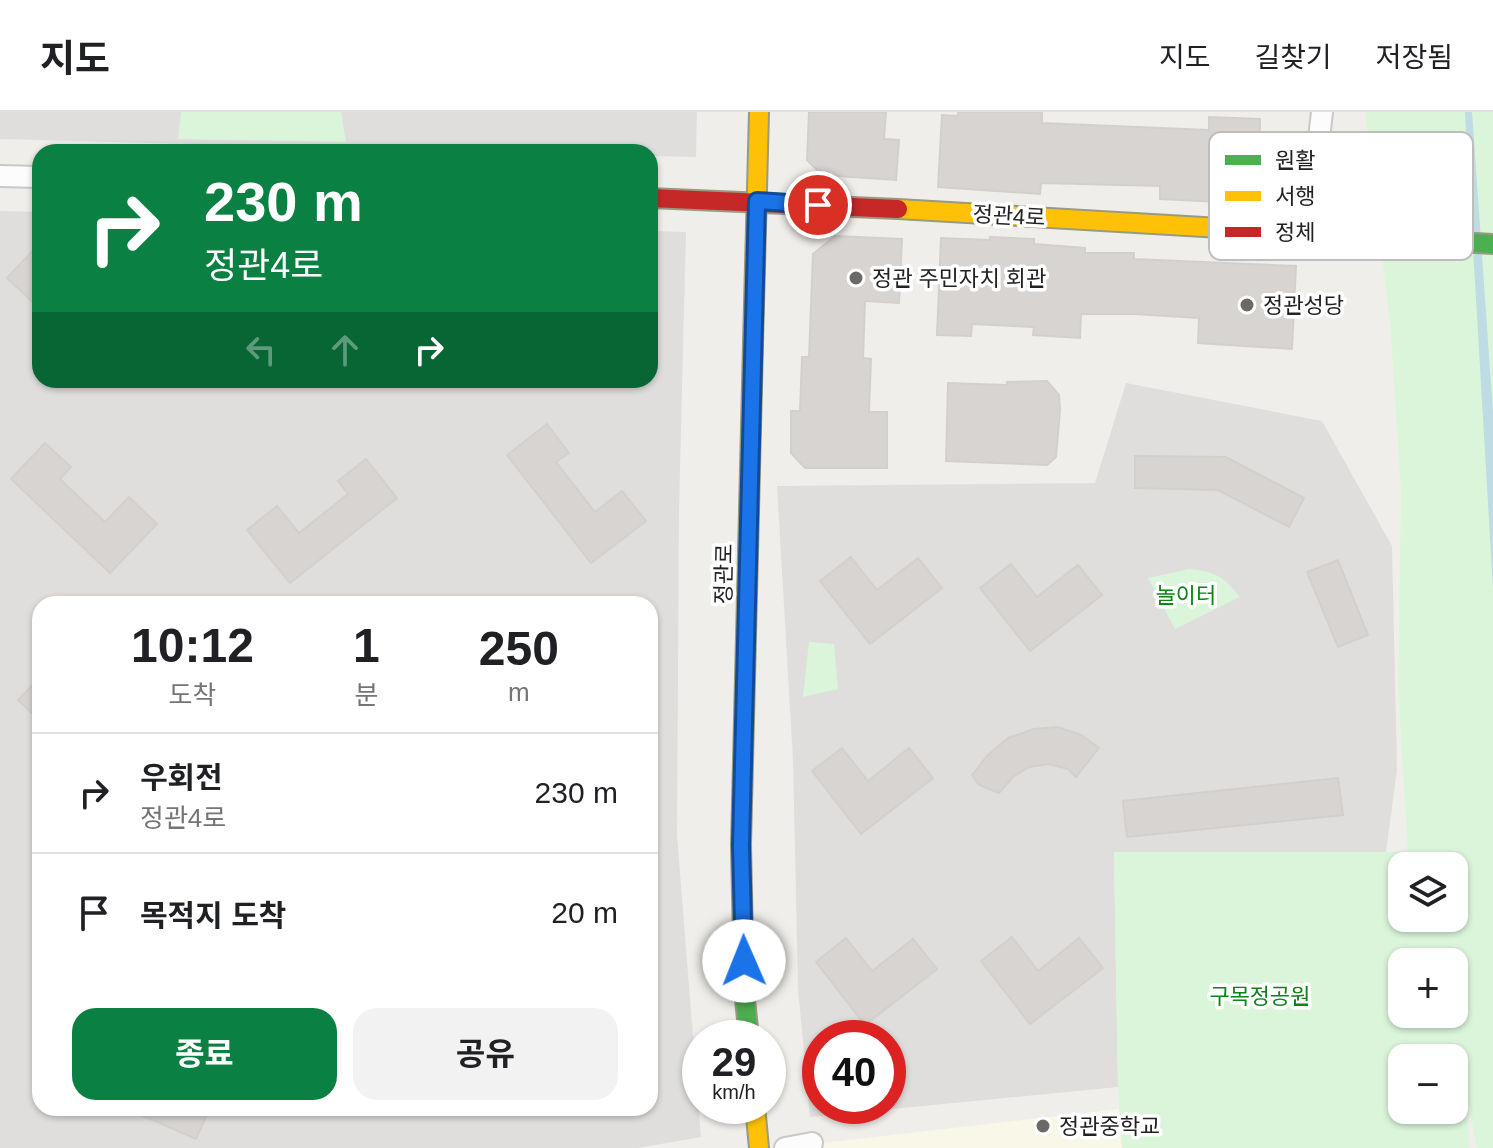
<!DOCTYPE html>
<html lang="ko">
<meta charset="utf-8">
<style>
:root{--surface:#fff;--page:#f2f2f2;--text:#202124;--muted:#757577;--line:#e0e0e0;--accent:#0b8043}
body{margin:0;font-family:Arial,"Noto Sans KR",sans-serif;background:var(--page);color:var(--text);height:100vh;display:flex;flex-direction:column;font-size:30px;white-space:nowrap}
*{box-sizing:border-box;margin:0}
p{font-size:26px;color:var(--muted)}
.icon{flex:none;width:44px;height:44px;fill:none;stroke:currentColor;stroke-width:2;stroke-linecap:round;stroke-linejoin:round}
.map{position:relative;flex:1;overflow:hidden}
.details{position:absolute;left:32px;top:484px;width:626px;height:520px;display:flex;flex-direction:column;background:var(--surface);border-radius:24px;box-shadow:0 2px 6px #0004}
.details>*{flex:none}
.guide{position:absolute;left:32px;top:32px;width:626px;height:244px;border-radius:24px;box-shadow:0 2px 6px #0004;background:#0b8043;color:#fff;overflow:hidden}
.buttons{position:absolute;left:1388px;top:740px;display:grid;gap:16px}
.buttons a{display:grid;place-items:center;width:80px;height:80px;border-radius:16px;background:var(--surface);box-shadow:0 2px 6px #0004;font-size:40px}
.speed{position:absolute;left:682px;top:908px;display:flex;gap:16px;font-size:40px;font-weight:700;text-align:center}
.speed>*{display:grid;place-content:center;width:104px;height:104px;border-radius:50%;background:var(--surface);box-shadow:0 2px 6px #0004;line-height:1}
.speed small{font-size:20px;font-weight:400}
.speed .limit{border:12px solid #d22;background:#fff;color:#111}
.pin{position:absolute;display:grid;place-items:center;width:68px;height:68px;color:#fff;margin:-34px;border:4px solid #fff;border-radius:50%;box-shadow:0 2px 8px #0007}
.me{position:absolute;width:88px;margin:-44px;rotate:359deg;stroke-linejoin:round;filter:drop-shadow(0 0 6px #0008)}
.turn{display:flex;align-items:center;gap:28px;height:168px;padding:0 40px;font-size:36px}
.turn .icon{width:104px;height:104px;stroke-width:2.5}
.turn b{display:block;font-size:56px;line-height:68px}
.lanes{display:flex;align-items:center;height:76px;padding:0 40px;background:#0003;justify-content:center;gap:40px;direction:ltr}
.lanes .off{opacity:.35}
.eta{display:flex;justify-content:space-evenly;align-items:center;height:136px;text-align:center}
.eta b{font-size:48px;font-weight:700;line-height:56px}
.button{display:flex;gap:16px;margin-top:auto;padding:16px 40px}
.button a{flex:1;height:92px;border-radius:24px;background:var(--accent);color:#fff;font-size:32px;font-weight:700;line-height:92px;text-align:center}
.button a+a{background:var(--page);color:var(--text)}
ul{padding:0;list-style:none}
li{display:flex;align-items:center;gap:24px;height:120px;padding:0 40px;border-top:2px solid var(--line)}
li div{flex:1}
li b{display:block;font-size:30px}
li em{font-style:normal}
header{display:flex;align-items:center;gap:48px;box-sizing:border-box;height:112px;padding:0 40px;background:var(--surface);border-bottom:2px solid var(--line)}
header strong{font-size:38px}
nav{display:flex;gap:44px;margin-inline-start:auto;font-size:28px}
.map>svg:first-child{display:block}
</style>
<header>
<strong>지도</strong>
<nav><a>지도</a><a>길찾기</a><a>저장됨</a></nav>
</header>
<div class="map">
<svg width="1493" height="1036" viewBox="0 0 1493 1036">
<rect width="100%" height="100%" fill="#f0eeeb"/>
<path fill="#dfdedc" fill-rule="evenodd" d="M0 0H697L696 45 650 44V40H489L0 27Z
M0 99 40 100V268H650V119L686 120 679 398 677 723 701 1025 638 1036H0ZM40 492H650V996H40Z
M1126 271 1322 309 1392 434 1397 658 1386 740H1114L1118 975 810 1005 798 876 793 648 777 374 1095 371ZM820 926H888V994H820Z"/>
<path fill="#f8f7e8" d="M1119 997 1122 1036H814V1032Z"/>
<path fill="#daf5da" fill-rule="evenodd" d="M181 0H341L346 30 178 27Z
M1365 0H1493V1036H1477L1468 990 1469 1036H1122L1118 975 1114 740H1408L1398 577 1401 378 1390 210ZM1402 754H1454V806H1402ZM1402 850H1454V902H1402ZM1402 946H1454V998H1402Z
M1189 457C1216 460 1223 464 1240 485L1175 517 1148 466Z
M809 530 834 532 838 577 803 585Z"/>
<path fill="#bfdbe3" d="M1465 0H1472L1493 301V476Z"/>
<path fill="#d7d4d2" stroke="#d3d0cc" stroke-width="2" d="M809 0H886L884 27 899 28 896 68 822 63 807 48Z
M958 0H1042V11L1209 18V5L1260 7 1259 92 1160 87V74L1041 71 1040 82 938 75 942 3 958 4Z
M835 124 902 127 899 191 865 189 863 246 871 247 869 300H887V356H805L791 341V299H800L802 245H809L813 142Z
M990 125 1034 127V132L1085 136V141H1134V147L1296 154 1292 237 1198 231 1199 206 1134 202H1081L1080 226 1033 223 1034 215 972 212 971 224 937 223 941 126 990 128Z
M40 131V197L7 166Z
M1047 269 1059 283 1060 298 1056 345 1047 353 946 349 948 271 1007 273V270Z
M547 312 569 341 556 350 595 400 622 379 646 409 591 451 507 343Z
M45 331 71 355 60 367 105 410 129 385 157 412 110 461 11 367Z
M1135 344 1226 345 1304 386 1289 415 1218 378 1135 376Z
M366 347 397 386 290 471 247 418 277 394 299 421 348 382 338 369Z
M851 445 877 478 918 446 942 476 870 532 820 469Z
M1338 448 1368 523 1338 535 1307 460Z
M1011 452 1037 485 1078 453 1102 483 1030 539 980 476Z
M40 565V609L18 588Z
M1058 615 1081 623 1099 636 1076 665 1068 657 1049 652 1029 655 1013 665 999 681 979 673 972 663 987 644 1008 626 1034 617Z
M842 636 868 669 909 636 933 666 861 722 812 659Z
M1338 666 1343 703 1127 725 1123 689Z
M1012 825 1038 859 1079 826 1103 856 1030 912 981 849Z
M846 826 872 859 913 827 937 857 865 913 816 850Z
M125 996H210L196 1027Z"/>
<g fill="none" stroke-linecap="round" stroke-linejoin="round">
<g stroke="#c9c8c7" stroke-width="24">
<path id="street" d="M0 64 40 65
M1308 122 1322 0
M785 1036 812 1031"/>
</g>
<g stroke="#999a82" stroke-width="22">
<path id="fast" d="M1272 119 1493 132
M749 926 744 878 741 733 753 231"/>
</g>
<g stroke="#999a82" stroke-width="22">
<path id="slow" d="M898 97 1272 119
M753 231 759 0
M755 994 759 1036"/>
</g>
<g stroke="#999a82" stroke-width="22">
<path id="jam" d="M650 86 898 97"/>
</g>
<use href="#street" stroke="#fdfcfc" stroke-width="20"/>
<use href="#fast" stroke="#4caf50" stroke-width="18"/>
<use href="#slow" stroke="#ffc107" stroke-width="18"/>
<use href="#jam" stroke="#c62828" stroke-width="18"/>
</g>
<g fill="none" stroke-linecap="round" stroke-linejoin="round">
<g stroke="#114b97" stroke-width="20">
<path id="route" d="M744 849 741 733 757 89 818 93"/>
</g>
<use href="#route" stroke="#1a73e8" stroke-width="14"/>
</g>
<g fill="#6a6968" stroke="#fff" stroke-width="3">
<circle cx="856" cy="166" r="8"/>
<circle cx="1247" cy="193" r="8"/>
<circle cx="1043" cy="1014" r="8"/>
</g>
<g text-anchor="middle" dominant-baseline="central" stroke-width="7" stroke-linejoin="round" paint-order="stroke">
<g font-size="22" fill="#222" stroke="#fff">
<text transform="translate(1009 104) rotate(3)">정관4로</text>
<text transform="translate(724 462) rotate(-89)">정관로</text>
</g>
<g font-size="22" fill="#222" stroke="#fff" text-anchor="start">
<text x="872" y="166">정관 주민자치 회관</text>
<text x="1263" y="193">정관성당</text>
<text x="1059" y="1014">정관중학교</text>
</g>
<g font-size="22" fill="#0c8416" stroke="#fff">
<text x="1186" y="483">놀이터</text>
<text x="1260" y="884">구목정공원</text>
</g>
</g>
<rect x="1209" y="20" width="264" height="128" rx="12" fill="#fff" stroke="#bdbdbd" stroke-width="2"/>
<rect x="1225" y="43" width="36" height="10" fill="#4caf50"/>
<rect x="1225" y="79" width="36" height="10" fill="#ffc107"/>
<rect x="1225" y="115" width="36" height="10" fill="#c62828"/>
<g font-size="22" fill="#222">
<text x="1275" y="56">원활</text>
<text x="1275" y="92">서행</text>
<text x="1275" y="128">정체</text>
</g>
</svg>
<div class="buttons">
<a><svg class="icon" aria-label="layers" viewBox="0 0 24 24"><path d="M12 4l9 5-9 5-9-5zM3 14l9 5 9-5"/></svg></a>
<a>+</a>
<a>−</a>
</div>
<div class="speed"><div>29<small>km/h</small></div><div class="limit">40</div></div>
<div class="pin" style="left:818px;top:93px;background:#d93025"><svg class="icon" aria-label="arrive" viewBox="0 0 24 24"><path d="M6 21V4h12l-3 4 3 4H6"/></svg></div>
<svg class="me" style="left:744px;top:849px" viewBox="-20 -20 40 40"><circle r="19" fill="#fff"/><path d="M0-13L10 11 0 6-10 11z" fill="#1a73e8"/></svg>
<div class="guide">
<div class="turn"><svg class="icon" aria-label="right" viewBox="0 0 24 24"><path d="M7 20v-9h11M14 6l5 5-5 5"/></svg><div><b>230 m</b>정관4로</div></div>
<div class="lanes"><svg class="icon off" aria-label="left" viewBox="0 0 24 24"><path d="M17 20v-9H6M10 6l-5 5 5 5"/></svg><svg class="icon off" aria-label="ahead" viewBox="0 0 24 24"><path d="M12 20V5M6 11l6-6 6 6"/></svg><svg class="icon" aria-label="right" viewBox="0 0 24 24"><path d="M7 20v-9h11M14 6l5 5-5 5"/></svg></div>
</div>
<section class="details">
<div class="eta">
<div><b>10:12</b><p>도착</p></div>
<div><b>1</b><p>분</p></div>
<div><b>250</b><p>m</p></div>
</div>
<ul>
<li><svg class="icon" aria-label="right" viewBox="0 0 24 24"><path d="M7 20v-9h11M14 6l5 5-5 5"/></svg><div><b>우회전</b><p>정관4로</p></div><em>230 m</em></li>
<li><svg class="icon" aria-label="arrive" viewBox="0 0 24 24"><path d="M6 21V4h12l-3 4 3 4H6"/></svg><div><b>목적지 도착</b></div><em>20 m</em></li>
</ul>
<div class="button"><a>종료</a><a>공유</a></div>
</section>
</div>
